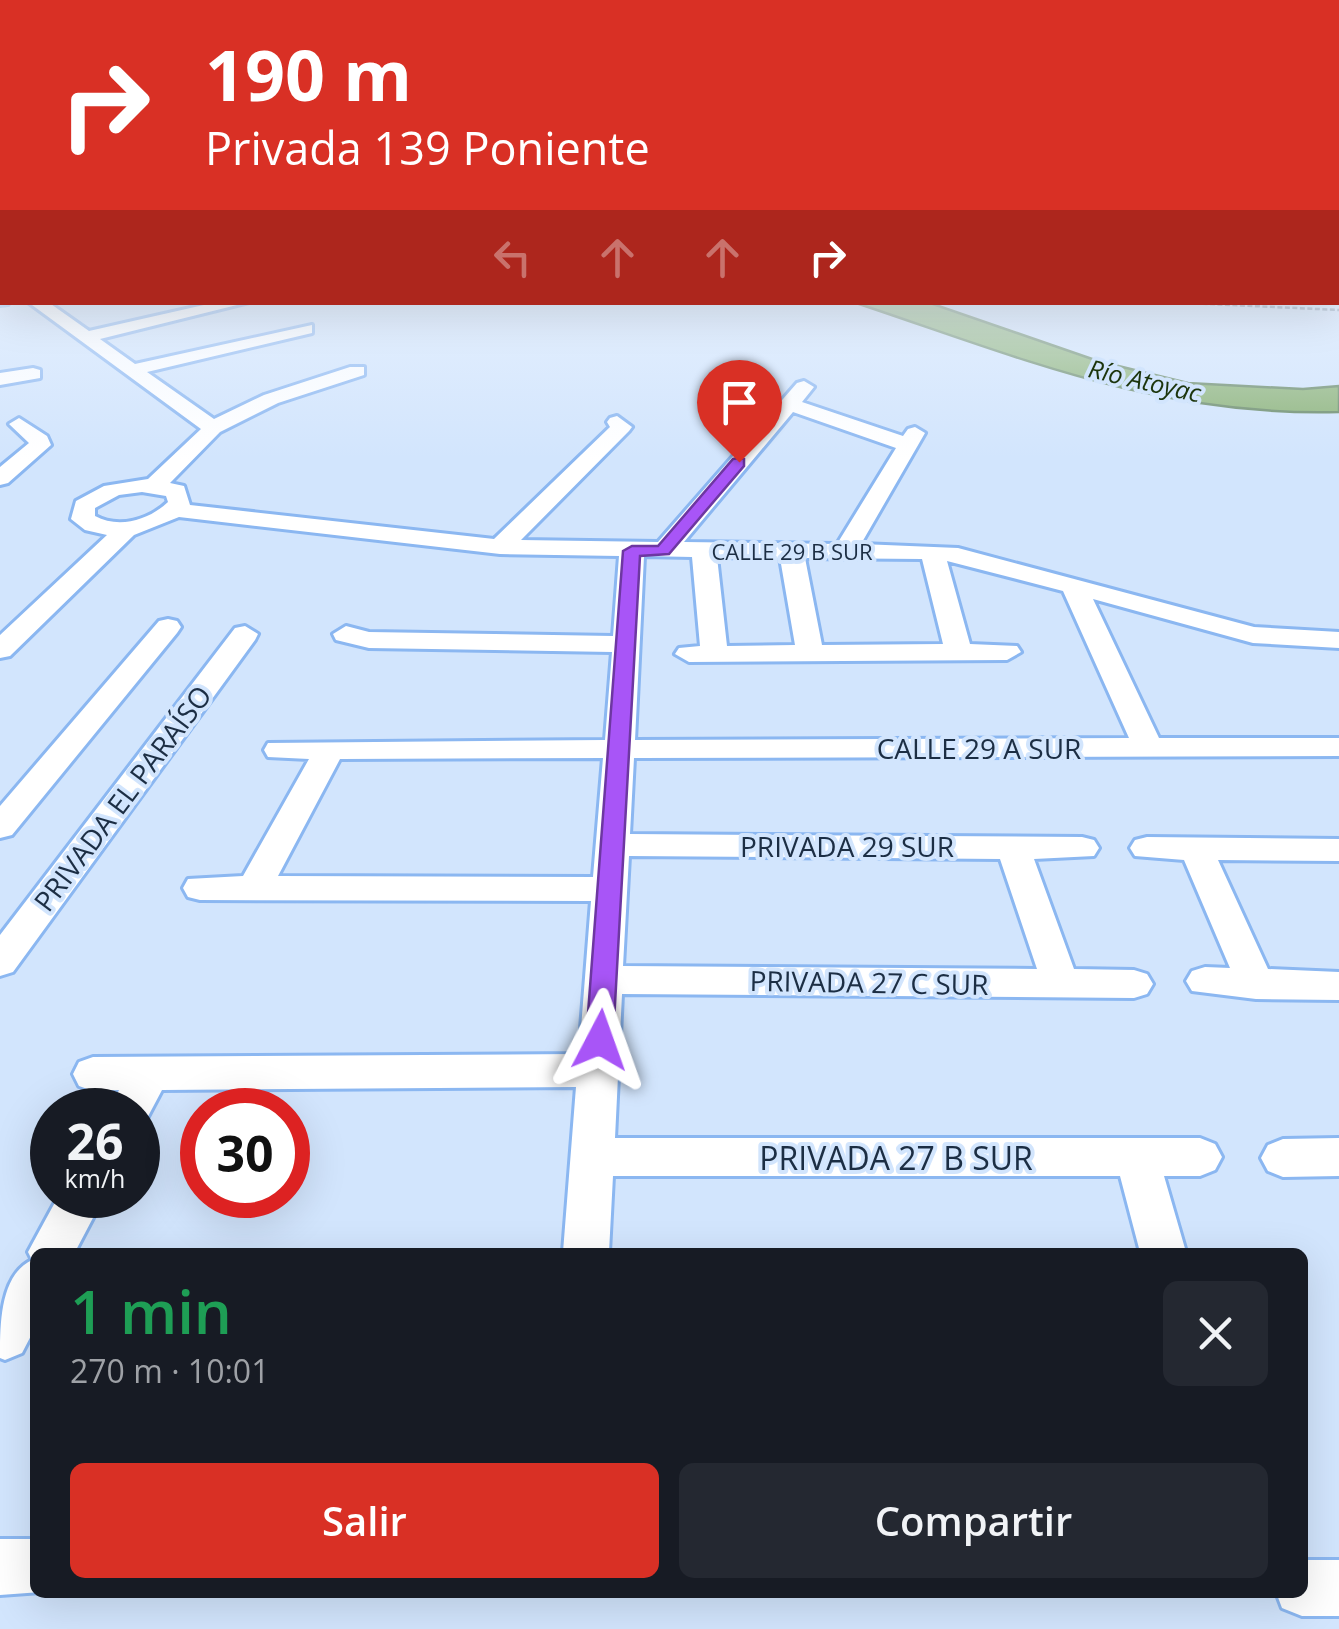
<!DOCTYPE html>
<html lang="es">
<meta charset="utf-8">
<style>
:root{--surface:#171b24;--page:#242831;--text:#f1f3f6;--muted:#9ea1a6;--accent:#d93025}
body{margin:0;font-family:"Open Sans",sans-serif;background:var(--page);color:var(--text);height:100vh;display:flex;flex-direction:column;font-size:38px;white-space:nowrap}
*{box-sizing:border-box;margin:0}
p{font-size:32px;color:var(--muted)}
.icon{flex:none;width:55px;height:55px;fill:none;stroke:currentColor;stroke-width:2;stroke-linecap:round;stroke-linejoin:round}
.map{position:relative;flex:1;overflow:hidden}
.details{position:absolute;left:30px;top:1248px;width:1278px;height:350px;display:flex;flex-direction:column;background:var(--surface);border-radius:15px;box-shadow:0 10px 40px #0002}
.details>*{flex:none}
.top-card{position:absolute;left:0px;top:0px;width:1340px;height:305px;box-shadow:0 10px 40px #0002;background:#d93025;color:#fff;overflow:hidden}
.speed{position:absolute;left:30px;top:1088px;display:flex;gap:20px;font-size:50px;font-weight:700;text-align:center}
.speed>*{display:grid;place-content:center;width:130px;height:130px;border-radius:50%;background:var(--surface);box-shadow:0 10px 40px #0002;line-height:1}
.speed small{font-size:25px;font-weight:400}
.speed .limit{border:15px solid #d22;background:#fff;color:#111}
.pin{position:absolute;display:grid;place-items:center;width:85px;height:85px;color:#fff;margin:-102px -42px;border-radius:50% 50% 50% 0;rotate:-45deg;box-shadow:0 0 10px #0007}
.pin .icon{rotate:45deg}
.me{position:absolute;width:110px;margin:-55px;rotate:4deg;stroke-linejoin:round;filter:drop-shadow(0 0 8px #0008)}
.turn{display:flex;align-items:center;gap:35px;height:210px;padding:0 40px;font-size:45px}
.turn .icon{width:130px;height:130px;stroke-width:2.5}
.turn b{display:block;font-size:70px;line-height:85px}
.lanes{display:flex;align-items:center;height:95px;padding:0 40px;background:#0003;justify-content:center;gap:50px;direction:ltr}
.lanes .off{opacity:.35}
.round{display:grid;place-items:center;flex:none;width:105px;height:105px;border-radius:15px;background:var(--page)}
.summary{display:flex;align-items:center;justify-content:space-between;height:170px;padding:0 40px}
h1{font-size:60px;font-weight:600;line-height:75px;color:#1e9e55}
.primary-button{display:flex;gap:20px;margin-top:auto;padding:20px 40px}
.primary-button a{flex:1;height:115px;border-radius:15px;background:var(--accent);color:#fff;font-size:40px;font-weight:600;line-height:115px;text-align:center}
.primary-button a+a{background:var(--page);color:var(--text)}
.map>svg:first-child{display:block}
</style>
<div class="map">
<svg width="1339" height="1629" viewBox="0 0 1339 1629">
<rect width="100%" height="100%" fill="#d2e5fd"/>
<path fill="#8cb379" stroke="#6a8b69" stroke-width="2.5" d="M856 303H930L1098 361 1188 383 1303 389 1339 386V412C1160 417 1021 358 856 303Z"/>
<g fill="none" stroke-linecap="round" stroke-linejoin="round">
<g stroke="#8bb7f1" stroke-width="6">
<path id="minor" d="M1339 236V245H1338V236Z
M0 295 2 302 8 304 0 305Z
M28 302H48L89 331 217 302H249L100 339 135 364 312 325V333L147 372 214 419 264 395 350 367H364V375L278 403 220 432 170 483 184 486 190 505 494 539 610 427 607 422 610 418 617 416 632 427 629 431 521 540 658 542 797 383 804 381 814 387 802 402 903 436 908 429 915 427 925 433 861 544 958 548 1254 627 1339 632V648L1253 643 1093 599 1159 738H1339V756L634 758 630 834 1082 837 1094 840 1099 848 1094 856 1034 859 1074 969 1134 970 1147 974 1153 984 1147 994 1134 998 622 994 615 1138H1200L1215 1144 1222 1157 1215 1170 1200 1176H1164L1186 1252H1140L1120 1176H613L609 1252H563L576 1087 162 1090 145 1122 138 1125V1110H109L119 1090 93 1091 79 1086 73 1074 79 1062 93 1057 579 1054 591 901 200 900 188 897 183 888 188 879 243 876 309 759 268 757 264 750 268 743 605 740 612 652 369 648 336 640 333 634 346 626 369 632 613 636 619 556 500 554 179 517 134 535 10 656 0 658V635L107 535 85 530 71 519 76 501 104 486 148 479 201 429ZM793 412 896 448 837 544 684 542ZM142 492 166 496 168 502C149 520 119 529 95 516V508L119 495ZM644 556 692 557 700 646 679 648 675 654 689 662 1007 660 1021 652 1017 646 970 644 947 561 1063 591 1129 738 635 740ZM717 557 780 558 795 645 727 646ZM805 558 922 559 943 644 822 645ZM603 758 593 877 278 876 340 759ZM629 856 1000 859 1037 969 623 966Z
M33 368 40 370V378L0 385V373Z
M19 418 47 436 51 445 8 483 0 485V467L29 443 9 424Z
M168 619 177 621 181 627 177 633 12 835 0 838V806L159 621Z
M245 626 258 634 255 640 13 972 0 976V935L235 628Z
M1147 837 1339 839V861L1218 860 1268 969 1339 972V1000L1256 999 1192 991 1186 981 1192 971 1205 967 1230 968 1184 860 1135 856 1130 848 1135 840Z
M1339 1138V1176L1283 1177 1268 1171 1261 1158 1268 1145 1283 1139Z
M59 1195H105L75 1252H35V1328L22 1353 5 1360 0 1358C0 1324 0 1275 32 1260L28 1252Z
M0 1539H35V1592H41L0 1595Z
M1302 1560H1339V1616H1302L1282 1608 1276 1592H1302Z"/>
</g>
<path stroke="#8093aa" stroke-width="2.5" stroke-dasharray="5 2.5" stroke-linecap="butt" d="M1165 302 1339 310"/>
<use href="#minor" fill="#fff" fill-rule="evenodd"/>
</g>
<linearGradient id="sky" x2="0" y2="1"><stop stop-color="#83b4bc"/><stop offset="0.5" stop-color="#ebf3fe"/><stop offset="1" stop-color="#ebf3fe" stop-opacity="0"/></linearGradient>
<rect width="1339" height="459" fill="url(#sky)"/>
<path fill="#a855f7" stroke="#6d37a1" stroke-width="2.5" d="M739 458 744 459V466L669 554 640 556 613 1040 609 1048 600 1051 590 1048 586 1040 623 551 632 546H658L733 459Z"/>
<g text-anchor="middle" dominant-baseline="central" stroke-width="8" stroke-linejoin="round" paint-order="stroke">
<g font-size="22" fill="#1c2e44" stroke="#d2e5fd">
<text x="792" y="551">CALLE 29 B SUR</text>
</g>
<g font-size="25" font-style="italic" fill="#1c350c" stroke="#d2e5fd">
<text transform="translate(1145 380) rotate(13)">Río Atoyac</text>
</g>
<g font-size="28" fill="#1c2e44" stroke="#d2e5fd">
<text x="979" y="748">CALLE 29 A SUR</text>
<text transform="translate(122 798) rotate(-53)">PRIVADA EL PARAÍSO</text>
<text x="847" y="846">PRIVADA 29 SUR</text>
<text transform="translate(869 982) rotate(1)">PRIVADA 27 C SUR</text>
</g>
<g font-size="32" fill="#1c2e44" stroke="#d2e5fd">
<text x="896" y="1157">PRIVADA 27 B SUR</text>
</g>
</g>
</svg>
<div class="speed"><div>26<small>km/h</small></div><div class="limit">30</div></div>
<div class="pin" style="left:739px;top:462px;background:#d93025"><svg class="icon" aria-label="arrive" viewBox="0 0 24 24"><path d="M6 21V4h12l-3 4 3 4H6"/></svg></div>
<svg class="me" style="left:600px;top:1040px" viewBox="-20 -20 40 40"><path d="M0-17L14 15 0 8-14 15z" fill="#a855f7" stroke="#fff" stroke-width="4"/></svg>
<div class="top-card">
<div class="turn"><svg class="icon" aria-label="right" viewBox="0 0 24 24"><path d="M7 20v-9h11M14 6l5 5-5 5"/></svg><div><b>190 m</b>Privada 139 Poniente</div></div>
<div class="lanes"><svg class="icon off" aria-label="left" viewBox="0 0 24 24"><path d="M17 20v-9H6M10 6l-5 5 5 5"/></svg><svg class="icon off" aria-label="ahead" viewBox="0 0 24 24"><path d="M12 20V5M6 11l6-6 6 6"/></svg><svg class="icon off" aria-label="ahead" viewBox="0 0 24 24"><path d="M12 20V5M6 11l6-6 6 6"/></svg><svg class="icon" aria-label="right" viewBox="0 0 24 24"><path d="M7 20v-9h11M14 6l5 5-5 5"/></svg></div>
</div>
<section class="details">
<div class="summary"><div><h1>1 min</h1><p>270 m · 10:01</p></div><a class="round"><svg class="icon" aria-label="close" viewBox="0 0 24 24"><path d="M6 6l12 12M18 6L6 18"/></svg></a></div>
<div class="primary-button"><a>Salir</a><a>Compartir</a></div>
</section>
</div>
